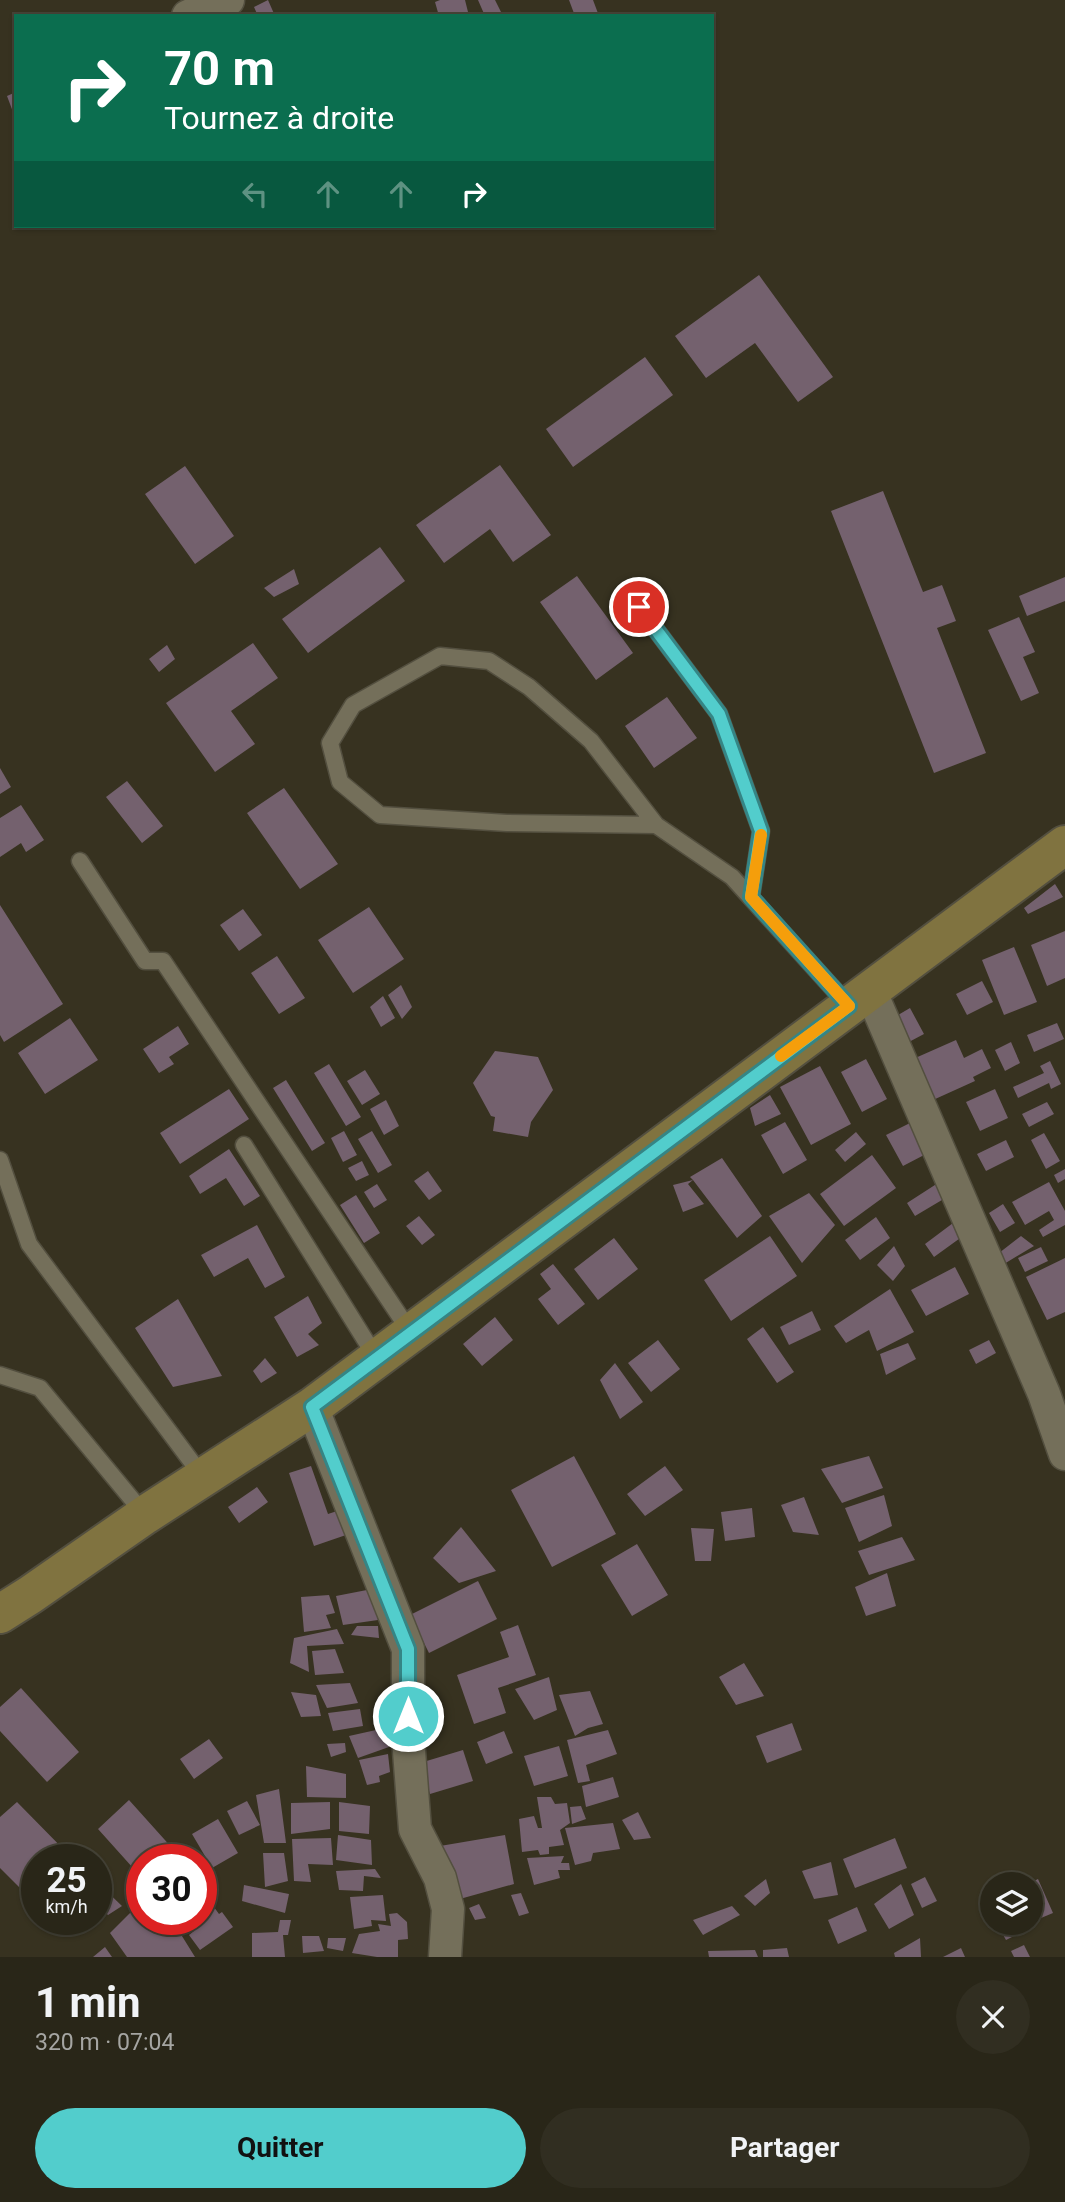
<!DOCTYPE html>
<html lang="fr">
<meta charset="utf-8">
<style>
:root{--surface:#292618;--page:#312e21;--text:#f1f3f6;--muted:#a5a5a2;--line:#454337;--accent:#52cdcc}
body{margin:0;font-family:Roboto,sans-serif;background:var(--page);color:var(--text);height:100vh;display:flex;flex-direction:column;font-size:26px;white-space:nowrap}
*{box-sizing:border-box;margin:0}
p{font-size:23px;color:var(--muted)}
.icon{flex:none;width:38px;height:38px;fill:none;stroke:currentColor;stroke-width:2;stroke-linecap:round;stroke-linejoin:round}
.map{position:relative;height:1957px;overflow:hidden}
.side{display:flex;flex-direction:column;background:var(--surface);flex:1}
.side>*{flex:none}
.guide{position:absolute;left:14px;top:14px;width:700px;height:214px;border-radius:0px;box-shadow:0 2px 5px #0004,0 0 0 2px var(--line);background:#0b6e4f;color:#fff;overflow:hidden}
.controls{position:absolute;left:980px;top:1872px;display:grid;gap:14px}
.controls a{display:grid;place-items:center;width:63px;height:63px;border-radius:50%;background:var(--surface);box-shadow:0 2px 5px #0004,0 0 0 2px var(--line);font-size:35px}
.speed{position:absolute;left:21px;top:1844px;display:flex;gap:14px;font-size:35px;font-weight:700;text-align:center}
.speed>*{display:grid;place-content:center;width:91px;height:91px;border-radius:50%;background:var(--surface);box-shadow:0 2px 5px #0004,0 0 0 2px var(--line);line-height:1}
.speed small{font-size:18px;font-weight:400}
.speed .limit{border:10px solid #d22;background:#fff;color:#111}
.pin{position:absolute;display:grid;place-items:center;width:60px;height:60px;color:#fff;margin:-30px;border:4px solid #fff;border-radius:50%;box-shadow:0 2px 7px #0007}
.me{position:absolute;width:77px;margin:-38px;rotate:0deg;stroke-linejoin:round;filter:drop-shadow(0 0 5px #0008)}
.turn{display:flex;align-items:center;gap:24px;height:147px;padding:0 35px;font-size:32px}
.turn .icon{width:91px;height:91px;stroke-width:2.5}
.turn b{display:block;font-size:49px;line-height:60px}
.lanes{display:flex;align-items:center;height:66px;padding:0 35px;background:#0003;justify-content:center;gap:35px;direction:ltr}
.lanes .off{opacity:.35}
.round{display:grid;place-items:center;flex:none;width:74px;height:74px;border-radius:37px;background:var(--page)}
.overview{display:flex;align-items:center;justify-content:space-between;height:119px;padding:0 35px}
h1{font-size:42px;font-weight:700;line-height:52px}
.primary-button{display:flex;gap:14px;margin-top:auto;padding:14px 35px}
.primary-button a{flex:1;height:80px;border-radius:42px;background:var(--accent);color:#111;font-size:28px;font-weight:700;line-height:80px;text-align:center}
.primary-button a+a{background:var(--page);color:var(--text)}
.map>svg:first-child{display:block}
</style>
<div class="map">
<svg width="1065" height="1957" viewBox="0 0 1065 1957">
<rect width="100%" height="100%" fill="#373220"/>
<path fill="#74616e" d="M268 0 275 16H258L254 7Z
M440 0H465L469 16H439L435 2Z
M478 0H495L503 16H485Z
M569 0H593L599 16H575Z
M16 92V111L13 112 7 96Z
M759 275 833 377 798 402 755 343 706 378 675 336Z
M645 357 673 395 573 467 546 429Z
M500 465 551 535 513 562 490 529 444 563 416 525Z
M185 466 234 536 195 564 145 494Z
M883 491 923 592 942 585 956 621 937 628 986 753 934 773 831 511Z
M380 547 405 581 308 653 282 619Z
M294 569 299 584 274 597 264 588Z
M577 576 633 653 596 680 540 602Z
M1065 577V601L1027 616 1019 596Z
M1019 617 1035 652 1023 657 1039 693 1021 701 988 630Z
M253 643 278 678 231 711 255 744 215 772 166 703Z
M167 645 175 659 159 672 149 659Z
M667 697 697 738 654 768 625 726Z
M0 768 11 787 0 794Z
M127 781 163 826 142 843 106 797Z
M284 788 338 864 300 889 247 813Z
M21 805 44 840 26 852 21 843 0 857V818Z
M1055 884 1063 897 1028 914 1024 908Z
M0 905 63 1004 4 1042 0 1035Z
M369 907 404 959 353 993 318 940Z
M243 909 262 935 239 951 220 925Z
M1065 931V978L1047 986 1031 945Z
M1014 947 1037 1002 1004 1015 982 960Z
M277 956 305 998 279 1014 251 973Z
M982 981 993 1002 967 1015 956 994Z
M401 985 412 1007 402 1019 388 995Z
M383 996 395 1018 381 1027 370 1007Z
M910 1008 924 1034 907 1043 893 1018Z
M70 1018 98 1060 45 1094 18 1053Z
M1057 1023 1064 1039 1034 1052 1027 1035Z
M178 1026 189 1044 169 1057 174 1064 159 1073 143 1049Z
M956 1040 964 1058 982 1049 991 1068 973 1077 975 1081 933 1100 913 1059Z
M1011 1042 1020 1063 1005 1071 995 1050Z
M495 1051 538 1057 553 1090 531 1122 528 1137 493 1131 495 1117 491 1116 473 1083Z
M866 1059 887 1099 862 1112 841 1072Z
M1050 1061 1061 1084 1051 1089 1049 1083 1018 1098 1013 1087 1044 1073 1040 1066Z
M329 1064 361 1117 346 1126 314 1073Z
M820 1066 851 1124 811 1145 780 1087Z
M365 1070 380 1094 362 1105 347 1081Z
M286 1080 325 1143 312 1151 273 1088Z
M229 1089 249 1119 180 1164 160 1133Z
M995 1089 1008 1118 980 1131 966 1102Z
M770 1095 781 1114 755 1126 750 1108Z
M386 1100 399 1126 384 1135 370 1109Z
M1047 1102 1054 1114 1029 1127 1022 1114Z
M785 1122 807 1160 783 1174 761 1135Z
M910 1123 926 1154 903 1166 886 1135Z
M344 1131 357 1155 343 1162 331 1138Z
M372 1131 392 1165 378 1173 358 1139Z
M856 1132 866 1144 845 1162 835 1150Z
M1044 1133 1060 1161 1046 1169 1031 1140Z
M1006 1140 1014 1157 986 1171 977 1154Z
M229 1149 260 1196 244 1206 226 1178 200 1194 189 1176Z
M872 1155 896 1188 844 1226 820 1194Z
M722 1158 762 1216 737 1238 693 1180 688 1184 704 1204 683 1212 673 1185 693 1180 690 1177Z
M362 1161 369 1175 356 1181 348 1168Z
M1065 1169V1179L1058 1183 1054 1175Z
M428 1171 442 1191 429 1200 414 1181Z
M1049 1182 1065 1211V1225L1043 1237 1039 1230 1054 1220 1049 1211 1025 1225 1012 1202Z
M938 1183 947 1197 915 1216 907 1203Z
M377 1184 387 1200 374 1208 364 1192Z
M809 1193 835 1225 802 1263 769 1216Z
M356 1195 380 1233 364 1243 340 1205Z
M1003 1204 1015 1223 1000 1232 989 1213Z
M419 1216 435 1235 422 1245 406 1226Z
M876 1217 890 1238 860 1260 845 1240Z
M953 1223 963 1236 934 1257 925 1244Z
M257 1225 285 1277 265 1288 248 1258 214 1277 201 1255Z
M770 1236 797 1276 731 1321 704 1280Z
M1021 1236 1034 1246 1004 1264 999 1253Z
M614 1238 638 1269 598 1300 574 1269Z
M894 1246 905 1266 893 1281 877 1265Z
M1041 1247 1048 1261 1025 1272 1018 1258Z
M1065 1258V1312L1047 1320 1026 1277Z
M553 1264 585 1304 558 1325 538 1299 551 1289 540 1274Z
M955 1267 969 1294 926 1316 911 1290Z
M890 1289 914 1332 877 1351 869 1330 846 1343 834 1326Z
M308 1296 322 1323 308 1334 319 1345 297 1357 274 1317Z
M178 1299 222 1376 173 1387 135 1328Z
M812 1311 821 1330 789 1345 780 1327Z
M495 1317 513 1340 482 1366 463 1344Z
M763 1327 794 1372 777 1383 747 1339Z
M658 1340 680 1369 651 1392 628 1363Z
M989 1340 996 1353 976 1364 969 1350Z
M908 1343 916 1359 886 1375 880 1354Z
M265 1358 277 1373 261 1383 253 1371Z
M615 1363 643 1402 620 1419 600 1380Z
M574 1456 616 1534 552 1567 511 1490Z
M869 1456 883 1488 842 1503 821 1469Z
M311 1466 328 1514 337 1511 346 1535 314 1546 289 1473Z
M665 1466 683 1490 645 1516 627 1494Z
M257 1487 268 1502 239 1523 228 1507Z
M884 1495 892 1526 859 1542 845 1508Z
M804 1497 819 1535 793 1532 781 1505Z
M752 1508 755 1537 725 1541 721 1512Z
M461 1527 496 1571 459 1583 433 1558Z
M691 1528 714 1529 711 1561H695Z
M902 1537 915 1560 869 1575 858 1551Z
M637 1544 668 1595 632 1616 601 1565Z
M887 1573 896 1606 866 1616 855 1587Z
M478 1581 497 1619 429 1653 410 1615Z
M372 1589 378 1620 343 1625 336 1596Z
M329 1595 335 1613 326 1615 331 1628 304 1632 301 1597Z
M518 1625 536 1675 498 1688 506 1713 474 1724 457 1675 509 1657 500 1632Z
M357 1626H378L379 1638 351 1635Z
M337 1629 344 1644 307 1646 309 1672 290 1663 294 1638Z
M335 1649 344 1673 315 1675 312 1651Z
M744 1663 764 1696 736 1705 719 1677Z
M549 1677 557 1710 534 1720 515 1689Z
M350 1683 358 1703 327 1708 316 1685Z
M21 1688 79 1752 47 1782 0 1731V1707Z
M590 1691 603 1724 588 1728 575 1736 559 1695Z
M291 1692 316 1695 321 1716 301 1717Z
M360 1709 363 1726 333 1731 328 1713Z
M792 1723 802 1750 767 1763 756 1736Z
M385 1728 389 1747 358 1758 349 1736Z
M608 1730 617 1754 586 1765 590 1781 578 1783 567 1740Z
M504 1731 513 1753 486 1764 477 1742Z
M209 1739 223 1758 194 1779 180 1759Z
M345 1743 346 1752 331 1757 327 1744Z
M559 1746 568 1776 534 1786 524 1756Z
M463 1750 473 1781 430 1794 420 1763Z
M388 1754 390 1772 379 1776 380 1782 367 1785 359 1760Z
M306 1766 346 1774V1798L307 1797Z
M613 1777 619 1797 586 1807 582 1786Z
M279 1789 286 1843H264L256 1795Z
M537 1797H551L555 1804 567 1803 570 1823 560 1830 564 1845 549 1847V1854L540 1855 538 1850 522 1852 519 1819 534 1816 538 1828H542Z
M129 1800 173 1849 160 1860H142V1878L98 1829Z
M247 1801 260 1825 239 1835 227 1811Z
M17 1802 74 1860H37V1905L0 1868V1817Z
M330 1802V1829L291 1834V1803Z
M339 1802 370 1806 369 1834 339 1831Z
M581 1806 586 1819 572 1824 570 1807Z
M638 1812 651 1838 634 1840 622 1820Z
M218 1819 238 1853 212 1868 192 1834Z
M613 1823 620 1849 593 1853 591 1861 575 1865 565 1828Z
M338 1835 371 1840 372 1865 336 1860Z
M505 1835 514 1884 449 1902 440 1846Z
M331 1838 333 1865 308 1864 311 1882 294 1881 292 1839Z
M895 1838 907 1868 855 1888 843 1859Z
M263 1853H284L288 1881 265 1887Z
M564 1856 561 1863H569L570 1870H558L560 1878 534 1885 527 1858Z
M831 1862 838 1895 814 1899 802 1871Z
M375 1869 381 1878 364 1876 363 1891 339 1890 336 1871Z
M925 1877 937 1901 922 1908 911 1884Z
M766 1879 770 1893 755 1906 744 1896Z
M1038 1879 1053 1913 1041 1918 1031 1897V1885H1026Z
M96 1881 122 1906 108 1915 96 1904Z
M901 1884 914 1915 889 1929 874 1904Z
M244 1885 289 1894 285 1913 242 1901Z
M201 1889 219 1914 222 1912 233 1927 200 1950 189 1935 194 1931 186 1920H201Z
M521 1893 529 1913 519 1916 511 1895Z
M383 1895 386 1921 371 1920 372 1926 354 1929 350 1897Z
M142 1901V1920H172L195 1957H127L110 1933Z
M479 1904 486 1918 475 1920 469 1908Z
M732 1906 740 1915 703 1935 693 1920Z
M857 1907 867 1931 838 1944 828 1920Z
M397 1913 407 1922 408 1939 398 1940V1957H377L352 1953 359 1934 380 1931 378 1924 391 1926 389 1914Z
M280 1920H291L288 1935H283L285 1957H252V1933L278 1932Z
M1000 1923H1013L1018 1934 1006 1940 997 1924Z
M302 1936H319L324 1951 303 1953Z
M328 1938H346L343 1951 327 1948Z
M920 1938 921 1957H895L894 1953Z
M1024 1945 1030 1957H1014L1011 1951Z
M105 1947 112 1957H93Z
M787 1948 789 1957H763V1950Z
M961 1948 965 1957H943Z
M755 1950 758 1957H709L708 1951Z"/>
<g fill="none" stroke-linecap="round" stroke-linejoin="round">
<g stroke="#534f3f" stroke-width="19">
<path id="service" d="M639 607 719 714 761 831 751 897
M656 825 591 741 529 687 489 661 440 656 353 705 330 743 340 782 380 815 507 823 656 825 732 877 849 1006
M80 861 145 961H163L411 1333
M244 1145 377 1359
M0 1160 29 1244 203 1477
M0 1375 40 1388 145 1515"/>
</g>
<g stroke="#534f3f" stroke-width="35">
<path id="minor" d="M188 16 228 0
M870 990 1044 1394 1065 1454
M312 1407 408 1649V1738L415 1829 440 1878 448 1909 445 1957"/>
</g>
<g stroke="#534f3f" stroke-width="42">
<path id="secondary" d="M0 1614 30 1595 145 1515 312 1407 1065 845"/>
</g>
<use href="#service" stroke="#746f5a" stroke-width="16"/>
<use href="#minor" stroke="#746f5a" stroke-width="32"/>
<use href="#secondary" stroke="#807340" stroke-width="38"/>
</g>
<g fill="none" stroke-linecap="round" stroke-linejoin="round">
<g stroke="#358585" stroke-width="18">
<path id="route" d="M408 1716V1649L312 1407 849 1006 751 897 761 831 719 714 639 607"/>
</g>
<use href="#route" stroke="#52cdcc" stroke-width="12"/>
<path stroke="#f59e0b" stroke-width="12" d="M761 835 751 897 849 1006 781 1056"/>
</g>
</svg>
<div class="controls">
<a><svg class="icon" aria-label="layers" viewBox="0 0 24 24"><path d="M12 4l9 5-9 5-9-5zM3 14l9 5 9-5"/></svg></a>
</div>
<div class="speed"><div>25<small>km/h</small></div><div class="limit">30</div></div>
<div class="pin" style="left:639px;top:607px;background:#d93025"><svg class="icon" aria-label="arrive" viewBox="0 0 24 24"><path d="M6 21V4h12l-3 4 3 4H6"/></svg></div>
<svg class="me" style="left:408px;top:1716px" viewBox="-20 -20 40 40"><circle r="17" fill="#52cdcc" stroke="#fff" stroke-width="3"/><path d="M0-11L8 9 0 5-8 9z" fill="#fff"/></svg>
<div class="guide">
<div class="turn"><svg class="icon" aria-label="right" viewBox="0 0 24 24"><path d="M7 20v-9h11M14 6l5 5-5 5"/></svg><div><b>70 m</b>Tournez à droite</div></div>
<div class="lanes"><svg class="icon off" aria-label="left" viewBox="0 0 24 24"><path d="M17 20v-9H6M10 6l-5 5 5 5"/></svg><svg class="icon off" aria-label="ahead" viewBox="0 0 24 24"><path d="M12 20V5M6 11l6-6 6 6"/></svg><svg class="icon off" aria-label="ahead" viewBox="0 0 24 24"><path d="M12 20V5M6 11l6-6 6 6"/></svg><svg class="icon" aria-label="right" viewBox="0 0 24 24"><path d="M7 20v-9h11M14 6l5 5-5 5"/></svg></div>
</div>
</div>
<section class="side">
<div class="overview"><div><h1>1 min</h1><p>320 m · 07:04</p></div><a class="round"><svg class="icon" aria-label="close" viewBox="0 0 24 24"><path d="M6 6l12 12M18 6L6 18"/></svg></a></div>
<div class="primary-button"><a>Quitter</a><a>Partager</a></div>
</section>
